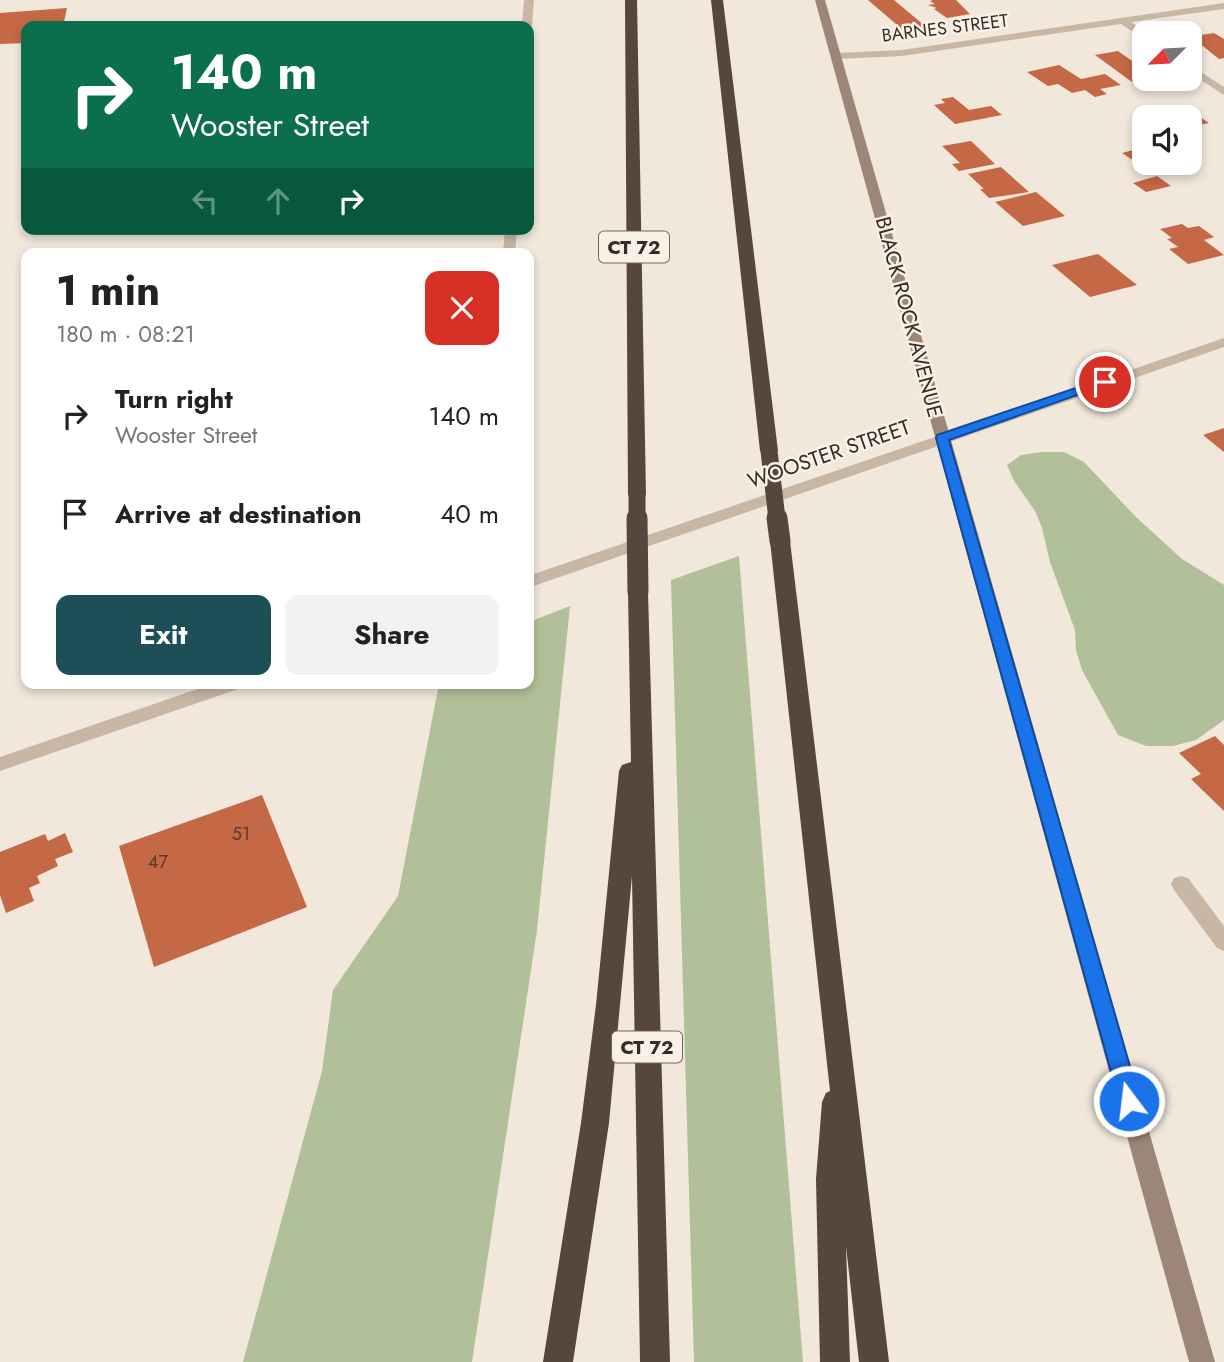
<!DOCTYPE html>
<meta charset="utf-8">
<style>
:root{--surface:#fff;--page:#f2f2f2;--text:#222;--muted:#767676;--accent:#1d5056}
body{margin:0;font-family:Jost,sans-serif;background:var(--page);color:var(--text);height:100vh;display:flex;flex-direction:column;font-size:26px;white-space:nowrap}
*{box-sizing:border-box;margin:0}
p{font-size:23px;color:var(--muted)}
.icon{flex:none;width:38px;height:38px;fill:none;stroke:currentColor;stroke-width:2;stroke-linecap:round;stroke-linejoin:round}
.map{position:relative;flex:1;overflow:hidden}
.details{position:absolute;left:21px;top:248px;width:513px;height:441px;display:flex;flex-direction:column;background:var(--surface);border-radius:14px;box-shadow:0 4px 10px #0003}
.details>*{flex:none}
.guide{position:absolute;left:21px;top:21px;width:513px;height:214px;border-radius:14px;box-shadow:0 4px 10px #0003;background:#0b6e4f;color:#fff;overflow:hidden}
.needle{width:46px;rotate:246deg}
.tools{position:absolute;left:1132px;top:21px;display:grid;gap:14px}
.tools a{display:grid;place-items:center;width:70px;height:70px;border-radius:14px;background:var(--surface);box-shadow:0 4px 10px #0003;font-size:35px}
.pin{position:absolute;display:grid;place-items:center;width:60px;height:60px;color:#fff;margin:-30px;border:4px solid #fff;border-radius:50%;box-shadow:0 2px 7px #0007}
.me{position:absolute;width:77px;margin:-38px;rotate:345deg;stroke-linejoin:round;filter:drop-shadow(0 0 5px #0008)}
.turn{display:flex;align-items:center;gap:24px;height:147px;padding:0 35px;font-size:32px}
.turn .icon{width:91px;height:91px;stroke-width:2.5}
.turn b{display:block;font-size:49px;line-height:60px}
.lanes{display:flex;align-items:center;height:66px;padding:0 35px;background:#0003;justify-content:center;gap:35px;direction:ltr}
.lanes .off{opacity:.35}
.round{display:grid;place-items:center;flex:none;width:74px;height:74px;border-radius:14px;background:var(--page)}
.summary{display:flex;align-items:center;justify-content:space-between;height:119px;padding:0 35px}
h1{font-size:42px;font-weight:700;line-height:52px}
.button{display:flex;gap:14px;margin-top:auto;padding:14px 35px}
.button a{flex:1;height:80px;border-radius:14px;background:var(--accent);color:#fff;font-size:28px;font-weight:700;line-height:80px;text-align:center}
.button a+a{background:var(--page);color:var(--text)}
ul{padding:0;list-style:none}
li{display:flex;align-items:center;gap:21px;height:98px;padding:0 35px}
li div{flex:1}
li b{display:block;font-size:26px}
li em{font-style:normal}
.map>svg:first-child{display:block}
</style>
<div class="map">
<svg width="1224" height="1362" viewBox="0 0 1224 1362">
<rect width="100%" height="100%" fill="#f1e7da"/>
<path fill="#b2c09a" d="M1042 452H1064L1084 462 1136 517 1182 559 1224 585V720L1196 740 1173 746H1146L1118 735 1082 670 1076 650 1075 630 1050 562 1042 528 1035 511 1014 481 1007 465 1021 455Z
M739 556 803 1362H694L671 580Z
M570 606 537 930 472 1362H243L322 1071 333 990 398 896 439 684H528L529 622Z"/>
<path fill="#c46845" d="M868 0H894L925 26 903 30Z
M933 0H956L970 14 947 18 934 9 937 8 928 5 935 4 930 1Z
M67 8 63 26H26V43L0 44V13Z
M1214 33 1224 39V58L1219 59 1194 39H1198L1194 36Z
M1118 51 1142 68 1138 69 1144 73V79L1132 82 1095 55Z
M1059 65 1081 79 1105 74 1121 85 1100 89 1107 94 1095 97 1085 90 1072 93 1058 84 1048 86 1027 72Z
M953 97 969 110 991 106 1002 115 955 124 934 105 945 103 941 99Z
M1183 105 1209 123 1190 127V117H1163L1154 111Z
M971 141 995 164 959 171 952 164 960 163 942 146Z
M1144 147V161L1139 157 1131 159 1122 153Z
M1001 167 1029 192 989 198 980 189H984L968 174Z
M1157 176 1171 186 1146 192 1133 183Z
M1036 192 1065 216 1023 226 995 202Z
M1182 224 1188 228 1199 226 1214 237 1204 240 1224 255 1188 264 1169 249 1178 247 1167 239 1172 238 1160 229Z
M1098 254 1137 285 1090 297 1052 265Z
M1224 428V452L1203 435Z
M1215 736 1224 745V811L1191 779 1201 774 1179 753Z
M262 795 307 907 154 967 119 846Z
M65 833 73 852 55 859 58 866 37 876 40 883 29 888 34 901 6 913 0 895V852L45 834 48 841Z"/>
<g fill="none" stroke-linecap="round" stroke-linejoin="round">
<path fill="#c9b7a6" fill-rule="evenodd" d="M524 0H534L532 26 528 29V26H522Z
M1224 3V9L1131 22 1147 33 1144 39 1121 24 902 56 836 59 831 56 836 53 902 50Z
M1190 65 1224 87V95L1190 73Z
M505 229H517L515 254H503Z
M1224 338V347L528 588V576Z
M212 684H241L238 689 0 771V757Z
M1181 876 1188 878 1224 926V951L1217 948 1174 890 1171 884 1174 878Z"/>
<path fill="#9c8678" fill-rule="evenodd" d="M815 0H825L1215 1362H1189Z"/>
<path fill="#56463e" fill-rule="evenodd" d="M625 0H637L646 495 637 501 628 495Z
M711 0H723L778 451 769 457 760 451Z
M780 535 787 536 790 541 889 1362H859L846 1246 850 1362H820L816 1179 822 1102 826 1093 830 1091 770 541 773 536Z
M638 585 645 587 648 592 670 1362H640L632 876 609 1123 573 1362H543L581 1123 596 1005 619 771 622 765 631 762 628 592 631 587Z"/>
<path stroke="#56463e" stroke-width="17" d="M769 451 777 519
M637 495V519"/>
<path stroke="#56463e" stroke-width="21" d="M637 518 638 592
M777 518 780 541"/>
</g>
<path fill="#1a73e8" stroke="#114b97" stroke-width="2" d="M1105 378 1111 382 1109 384 949 440 1140 1101 1137 1108 1129 1110 1122 1108 1119 1101 936 438 937 435Z"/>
<g text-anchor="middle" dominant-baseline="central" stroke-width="5" stroke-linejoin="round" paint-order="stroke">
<g font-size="18" fill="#352c27" stroke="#f9f1e6">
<text transform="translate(945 28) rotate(-7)">BARNES STREET</text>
</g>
<g font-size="18" fill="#593b2e">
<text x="241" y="834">51</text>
<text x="158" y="862">47</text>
</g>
<g fill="#f9f1e6" stroke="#706760" stroke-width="2">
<rect x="599" y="231.5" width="70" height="31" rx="5"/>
<rect x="612" y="1031.5" width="70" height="31" rx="5"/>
</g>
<g font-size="19" font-weight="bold" fill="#352c27">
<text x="634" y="247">CT 72</text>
<text x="647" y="1047">CT 72</text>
</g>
<g font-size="21" fill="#352c27" stroke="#f9f1e6">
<text transform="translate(909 317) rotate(75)">BLACK ROCK AVENUE</text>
<text transform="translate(829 454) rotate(-19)">WOOSTER STREET</text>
</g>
</g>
</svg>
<div class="tools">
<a><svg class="needle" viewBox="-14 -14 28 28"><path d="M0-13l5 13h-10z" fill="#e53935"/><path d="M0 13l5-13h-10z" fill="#767676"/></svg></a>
<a><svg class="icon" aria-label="sound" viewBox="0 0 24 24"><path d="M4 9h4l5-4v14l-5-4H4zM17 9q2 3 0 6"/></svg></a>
</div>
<div class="pin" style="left:1105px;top:382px;background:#d93025"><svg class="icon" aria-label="arrive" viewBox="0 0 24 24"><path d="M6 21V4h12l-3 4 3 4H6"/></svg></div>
<svg class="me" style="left:1129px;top:1101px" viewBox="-20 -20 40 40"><circle r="17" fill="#1a73e8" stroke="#fff" stroke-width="3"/><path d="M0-11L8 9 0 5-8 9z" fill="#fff"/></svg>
<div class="guide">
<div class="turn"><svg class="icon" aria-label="right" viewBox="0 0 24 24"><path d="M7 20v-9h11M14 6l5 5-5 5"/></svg><div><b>140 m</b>Wooster Street</div></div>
<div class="lanes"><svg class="icon off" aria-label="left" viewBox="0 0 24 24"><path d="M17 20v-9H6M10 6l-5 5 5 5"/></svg><svg class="icon off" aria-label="ahead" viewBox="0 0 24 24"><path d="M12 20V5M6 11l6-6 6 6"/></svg><svg class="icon" aria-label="right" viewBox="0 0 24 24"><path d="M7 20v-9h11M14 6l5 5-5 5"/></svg></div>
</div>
<section class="details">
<div class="summary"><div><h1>1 min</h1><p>180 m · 08:21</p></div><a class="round" style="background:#d93025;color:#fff"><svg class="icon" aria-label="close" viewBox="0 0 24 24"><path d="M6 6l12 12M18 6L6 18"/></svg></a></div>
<ul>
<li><svg class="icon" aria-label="right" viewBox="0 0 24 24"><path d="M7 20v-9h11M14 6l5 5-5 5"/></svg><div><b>Turn right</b><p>Wooster Street</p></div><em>140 m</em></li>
<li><svg class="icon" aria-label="arrive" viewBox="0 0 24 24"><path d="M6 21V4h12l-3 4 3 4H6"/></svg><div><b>Arrive at destination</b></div><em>40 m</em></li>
</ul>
<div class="button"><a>Exit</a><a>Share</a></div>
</section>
</div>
